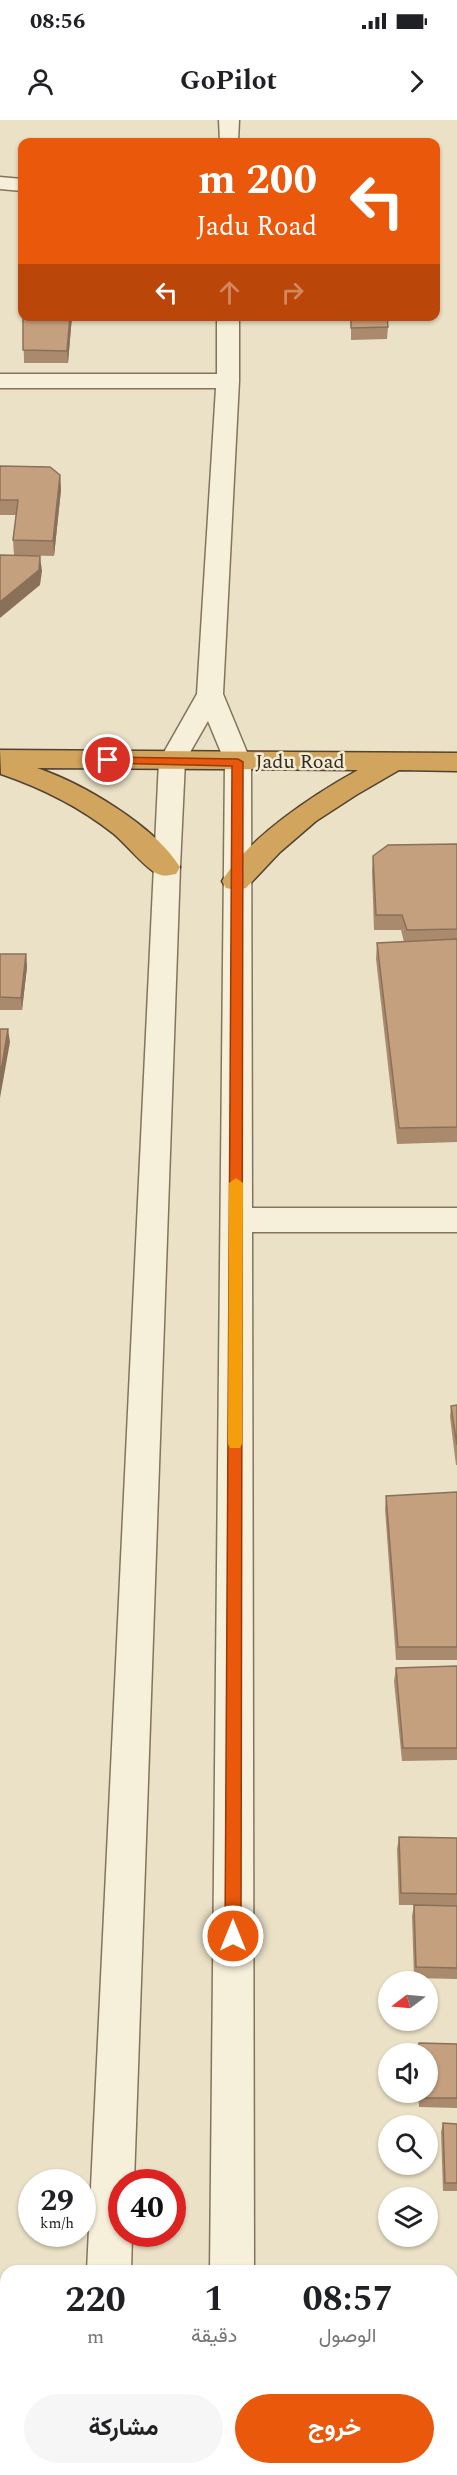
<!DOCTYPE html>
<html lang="ar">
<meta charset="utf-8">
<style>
:root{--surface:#fff;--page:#f6f6f6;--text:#202124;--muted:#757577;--accent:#ea580c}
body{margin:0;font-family:Spectral,Vazirmatn,serif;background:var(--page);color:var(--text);direction:rtl;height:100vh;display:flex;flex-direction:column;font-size:22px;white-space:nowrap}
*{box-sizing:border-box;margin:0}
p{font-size:20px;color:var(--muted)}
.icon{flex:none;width:33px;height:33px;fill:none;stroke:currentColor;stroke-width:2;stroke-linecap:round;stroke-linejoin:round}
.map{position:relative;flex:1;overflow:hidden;direction:ltr}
.drawer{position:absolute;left:0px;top:2145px;width:458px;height:210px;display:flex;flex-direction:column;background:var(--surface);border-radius:18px 18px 0 0;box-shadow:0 2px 4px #0004;direction:rtl}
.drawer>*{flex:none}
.hud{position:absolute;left:18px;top:18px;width:422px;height:183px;border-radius:12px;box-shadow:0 2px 4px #0004;direction:rtl;background:#ea580c;color:#fff;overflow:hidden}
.needle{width:39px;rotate:254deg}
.buttons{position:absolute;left:378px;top:1851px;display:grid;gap:12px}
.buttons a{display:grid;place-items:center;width:60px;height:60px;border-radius:50%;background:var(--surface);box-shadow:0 2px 4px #0004;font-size:30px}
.speed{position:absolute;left:18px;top:2049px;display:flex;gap:12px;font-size:30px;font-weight:700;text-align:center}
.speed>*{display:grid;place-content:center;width:78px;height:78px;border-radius:50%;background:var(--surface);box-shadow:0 2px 4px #0004;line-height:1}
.speed small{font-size:15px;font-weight:400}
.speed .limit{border:9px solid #d22;background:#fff;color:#111}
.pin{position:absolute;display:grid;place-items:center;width:51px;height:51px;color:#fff;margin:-26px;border:3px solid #fff;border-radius:50%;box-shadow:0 2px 6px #0007}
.me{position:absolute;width:66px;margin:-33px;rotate:0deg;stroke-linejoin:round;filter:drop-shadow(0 0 4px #0008)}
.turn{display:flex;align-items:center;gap:21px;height:126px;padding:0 24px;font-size:27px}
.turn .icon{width:78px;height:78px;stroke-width:2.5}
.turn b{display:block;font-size:42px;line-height:51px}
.lanes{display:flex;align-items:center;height:57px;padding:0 24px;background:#0003;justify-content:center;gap:30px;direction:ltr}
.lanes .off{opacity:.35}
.eta{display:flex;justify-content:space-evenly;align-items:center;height:102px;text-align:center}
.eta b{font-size:36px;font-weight:700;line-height:42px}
.cta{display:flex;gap:12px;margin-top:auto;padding:12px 24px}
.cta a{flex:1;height:69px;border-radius:36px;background:var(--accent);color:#fff;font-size:24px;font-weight:700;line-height:69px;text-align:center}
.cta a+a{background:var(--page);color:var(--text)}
.status{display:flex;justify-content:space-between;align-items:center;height:42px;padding:0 30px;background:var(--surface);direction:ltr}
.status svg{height:16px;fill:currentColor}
header{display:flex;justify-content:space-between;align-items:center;height:78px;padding:0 24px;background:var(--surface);font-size:27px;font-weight:700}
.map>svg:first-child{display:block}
</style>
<div class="status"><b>08:56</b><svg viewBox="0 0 49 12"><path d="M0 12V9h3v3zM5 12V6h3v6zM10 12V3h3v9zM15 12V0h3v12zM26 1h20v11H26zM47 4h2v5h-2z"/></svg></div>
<header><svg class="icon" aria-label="forward" viewBox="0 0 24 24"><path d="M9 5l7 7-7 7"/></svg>GoPilot<svg class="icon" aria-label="person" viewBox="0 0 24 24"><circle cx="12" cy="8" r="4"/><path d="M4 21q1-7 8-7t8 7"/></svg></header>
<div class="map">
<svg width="457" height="2355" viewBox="0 0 457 2355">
<rect width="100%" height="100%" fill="#eae1c6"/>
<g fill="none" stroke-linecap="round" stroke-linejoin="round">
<g stroke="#84745d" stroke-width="3">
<path id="minor" d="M219 0H239L238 22H220Z
M0 57 22 59V71L0 69Z
M217 196H239V261L223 574 251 642 252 1088H457V1112H252L254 2151H210L225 642 208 601 185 641 180 747 134 2062H122V2114H132L131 2151H87L159 641 197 574 216 268H0V254H217Z
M78 2349H124L123 2355H77Z
M208 2349H254V2355H208Z"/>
</g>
<g stroke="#524231" stroke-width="3">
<path id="highway" d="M0 630 457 633V651L399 650 356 675 316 701 280 732 246 768 236 770 226 768 222 761C249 717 313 675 358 650L37 648C82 663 155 706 180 747L176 754C169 755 165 757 158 754 147 750 125 723 114 714 80 687 42 668 1 654Z"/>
</g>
<use href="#minor" fill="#f6efd9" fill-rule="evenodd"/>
<use href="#highway" fill="#d2a55e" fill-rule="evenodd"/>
</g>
<path fill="#a98a6d" d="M23 196H72L68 243H24Z
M351 196 388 207 387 219 351 220Z
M0 346 60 355 61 370 54 436 14 435 13 420 16 395H0Z
M457 724V1022L397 1024 376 839 377 823 404 822 401 810H374L372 751 373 736Z
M0 834H26L27 847 22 890H0Z
M457 1285V1345H456L450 1297 451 1286Z
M457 1372V1540H396L385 1389 386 1376Z
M457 1546V1640L402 1641 394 1561 396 1548Z
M399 1717 457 1718V1859L414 1858 412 1796 414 1785H399L397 1729Z
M419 1923 457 1924V1988L419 1987 418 1972H428V1934H417Z
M443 2003 457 2004V2071H443L441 2012Z
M452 2232H457V2289H452Z"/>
<path fill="#8a7059" d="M70 196H72L68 243 67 231Z
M60 355 61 370 54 436 53 421Z
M40 436 42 451 40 465 0 498V482Z
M26 834 27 847 22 890 21 878Z
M8 909 10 922 0 978V957Z"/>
<path fill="#c5a07f" stroke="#8a7059" stroke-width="1.5" d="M23 196H70L67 231 23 230Z
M351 196H387L388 207 351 208Z
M0 346 50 347 60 355 53 421 13 420 18 380H0Z
M0 435 40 436 39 450 0 482Z
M457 724V809L407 810 402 795H376L373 736 388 725Z
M457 819V1007L399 1008 377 823Z
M0 834H26L21 878 0 877Z
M0 909H8L0 957Z
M457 1285V1325L451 1286Z
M457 1372V1527H398L386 1376Z
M457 1546V1628H403L396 1548Z
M399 1717 457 1718V1774L401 1773Z
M414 1785 457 1786V1848L416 1847Z
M419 1923 457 1924V1978H421V1972H428V1934H419Z
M443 2003 457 2004V2063H445Z
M452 2232H457V2286H452Z"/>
<path fill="#ea580c" stroke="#983908" stroke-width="1.5" d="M108 637 238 639 243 642 241 1816 239 1822 233 1825 227 1822 225 1816 232 646 104 643V638Z"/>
<path fill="#f59e0b" d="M236 1058 243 1063 242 1324 240 1328H230L228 1324 229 1063Z"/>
<g text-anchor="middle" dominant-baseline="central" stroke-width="5" stroke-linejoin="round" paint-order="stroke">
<g font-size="20" fill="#362b20" stroke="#f2ebd5">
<text x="300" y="642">Jadu Road</text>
</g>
</g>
</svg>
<div class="buttons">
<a><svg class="needle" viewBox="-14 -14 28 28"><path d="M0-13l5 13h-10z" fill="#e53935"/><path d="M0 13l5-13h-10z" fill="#757577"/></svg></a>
<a><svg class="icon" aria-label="sound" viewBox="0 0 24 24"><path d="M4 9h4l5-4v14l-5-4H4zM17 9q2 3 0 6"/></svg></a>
<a><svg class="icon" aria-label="search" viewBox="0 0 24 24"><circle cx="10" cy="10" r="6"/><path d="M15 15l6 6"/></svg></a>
<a><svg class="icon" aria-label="layers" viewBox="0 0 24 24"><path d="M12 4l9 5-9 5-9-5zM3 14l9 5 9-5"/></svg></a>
</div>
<div class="speed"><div>29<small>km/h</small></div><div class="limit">40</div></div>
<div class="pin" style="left:108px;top:640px;background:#d93025"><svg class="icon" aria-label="arrive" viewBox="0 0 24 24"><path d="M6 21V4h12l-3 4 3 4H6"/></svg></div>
<svg class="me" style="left:233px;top:1816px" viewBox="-20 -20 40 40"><circle r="17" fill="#ea580c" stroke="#fff" stroke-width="3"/><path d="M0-11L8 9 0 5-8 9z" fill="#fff"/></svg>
<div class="hud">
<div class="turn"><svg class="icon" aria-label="left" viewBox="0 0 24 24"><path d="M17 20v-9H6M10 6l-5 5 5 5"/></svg><div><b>200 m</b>Jadu Road</div></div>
<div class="lanes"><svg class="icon" aria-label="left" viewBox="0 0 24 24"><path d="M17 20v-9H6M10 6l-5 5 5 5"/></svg><svg class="icon off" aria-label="ahead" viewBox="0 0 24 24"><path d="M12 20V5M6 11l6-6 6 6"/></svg><svg class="icon off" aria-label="right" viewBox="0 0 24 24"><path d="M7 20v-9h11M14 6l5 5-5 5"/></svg></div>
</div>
<section class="drawer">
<div class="eta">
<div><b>08:57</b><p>الوصول</p></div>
<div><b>1</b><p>دقيقة</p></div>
<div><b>220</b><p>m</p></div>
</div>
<div class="cta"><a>خروج</a><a>مشاركة</a></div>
</section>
</div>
